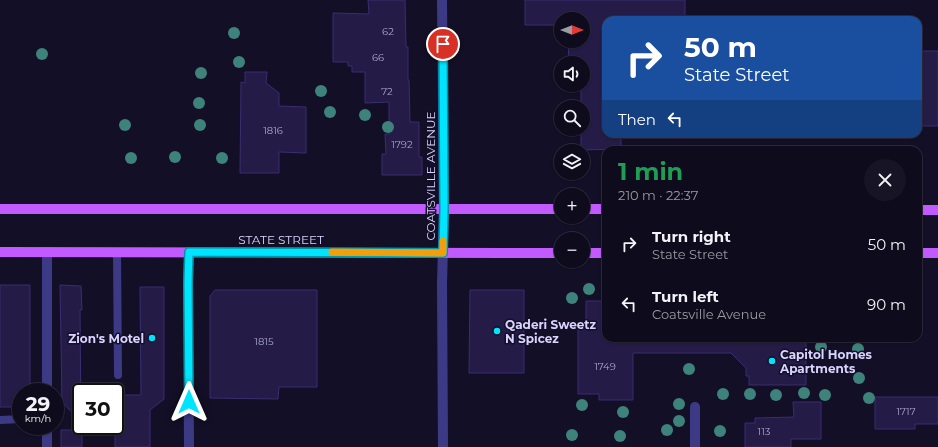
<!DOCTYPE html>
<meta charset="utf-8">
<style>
:root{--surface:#0e0b1c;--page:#171425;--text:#f1f3f6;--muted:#9b9ba3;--line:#2e2b3b}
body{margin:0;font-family:Montserrat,sans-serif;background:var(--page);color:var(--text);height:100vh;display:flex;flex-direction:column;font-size:15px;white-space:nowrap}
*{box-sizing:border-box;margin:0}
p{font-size:13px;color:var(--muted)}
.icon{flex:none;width:22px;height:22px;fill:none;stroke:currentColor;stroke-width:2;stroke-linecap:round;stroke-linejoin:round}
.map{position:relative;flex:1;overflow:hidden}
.side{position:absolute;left:602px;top:146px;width:320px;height:196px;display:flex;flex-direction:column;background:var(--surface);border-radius:12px;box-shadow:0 1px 3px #0004,0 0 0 1px var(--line)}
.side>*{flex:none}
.guide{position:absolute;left:602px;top:16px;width:320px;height:122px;border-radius:12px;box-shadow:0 1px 3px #0004,0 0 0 1px var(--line);background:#1a4fa0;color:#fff;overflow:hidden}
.needle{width:26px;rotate:90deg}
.buttons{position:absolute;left:554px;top:12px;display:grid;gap:8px}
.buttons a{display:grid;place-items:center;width:36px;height:36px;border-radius:50%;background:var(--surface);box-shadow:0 1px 3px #0004,0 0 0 1px var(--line);font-size:20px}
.speed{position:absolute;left:12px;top:383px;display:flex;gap:8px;font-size:20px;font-weight:700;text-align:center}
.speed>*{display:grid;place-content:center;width:52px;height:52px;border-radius:50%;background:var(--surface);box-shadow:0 1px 3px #0004,0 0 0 1px var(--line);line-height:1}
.speed small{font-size:10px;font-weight:400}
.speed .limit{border:2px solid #111;border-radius:6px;background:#fff;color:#111}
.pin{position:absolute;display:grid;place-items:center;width:34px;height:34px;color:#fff;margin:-17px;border:2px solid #fff;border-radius:50%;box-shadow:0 1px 4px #0007}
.me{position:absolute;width:44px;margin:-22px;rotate:0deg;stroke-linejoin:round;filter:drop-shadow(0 0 3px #0008)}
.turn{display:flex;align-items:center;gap:14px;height:84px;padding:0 16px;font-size:18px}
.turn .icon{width:52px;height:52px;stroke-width:2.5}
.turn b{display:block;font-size:28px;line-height:34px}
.then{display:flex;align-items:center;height:38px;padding:0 16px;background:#0003;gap:8px;font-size:15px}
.round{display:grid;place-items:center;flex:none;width:42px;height:42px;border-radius:21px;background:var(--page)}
.head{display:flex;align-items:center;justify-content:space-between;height:68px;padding:0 16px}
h1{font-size:24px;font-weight:700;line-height:30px;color:#1e9e55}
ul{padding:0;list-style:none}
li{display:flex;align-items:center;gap:12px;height:60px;padding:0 16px}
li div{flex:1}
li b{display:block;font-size:15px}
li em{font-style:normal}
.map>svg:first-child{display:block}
</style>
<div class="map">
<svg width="938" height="447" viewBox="0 0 938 447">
<rect width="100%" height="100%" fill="#130f26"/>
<path fill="#241b47" stroke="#3b2d73" d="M368 0H405L406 47H408V80H409L410 122H419V157H422V175H382V154H386L385 134H389V102L365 103V72H352V66H348V62H333V13L369 14Z
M525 0H685V20H606V134H621V149L581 150V129H583V107H581V87H569V85H583V63H569L568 41H583V19H561V25H525Z
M918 51H938V126H920V86H918Z
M245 72H267L266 83 279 93V106L306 107V153L279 152V173H240L241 82 245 83Z
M0 285H30V392H21V407H0Z
M60 285 81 286 82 310H80L81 422 62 402Z
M140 287H164V399L150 410V447H115V395H141Z
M215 290H317V387H279L278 399 210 398V296Z
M470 290H524V373H469Z
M586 301H606V338H806V385H749V376H746V368L731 353H633V400H599V394H578V326H586Z
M875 397H938V424H915V429H875Z
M793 402H821V439H791V447H745V423H755V418L794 417Z
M61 430H82V447H61Z"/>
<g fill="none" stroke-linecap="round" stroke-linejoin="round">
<path stroke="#3d3a85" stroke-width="8" d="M117 252 118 375
M0 420 21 419"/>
<path stroke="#3d3a85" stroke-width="10" d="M442 0 444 209 442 284 443 447
M47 252V392
M695 407V447
M47 426V447
M189 447 188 283 189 252"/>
<path stroke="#c25bff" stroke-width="10" d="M0 209H561
M583 209H606
M918 210H938
M0 252 561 253
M583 253H606
M918 253H938"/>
</g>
<g fill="#3d827b">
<circle cx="234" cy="33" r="6"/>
<circle cx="42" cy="54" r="6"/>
<circle cx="239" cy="62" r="6"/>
<circle cx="201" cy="73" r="6"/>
<circle cx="321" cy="91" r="6"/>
<circle cx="199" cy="103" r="6"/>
<circle cx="330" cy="112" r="6"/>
<circle cx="365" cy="115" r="6"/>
<circle cx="125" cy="125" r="6"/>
<circle cx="200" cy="125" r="6"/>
<circle cx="388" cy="127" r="6"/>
<circle cx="175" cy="157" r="6"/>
<circle cx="131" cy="158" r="6"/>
<circle cx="222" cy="158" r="6"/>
<circle cx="589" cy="289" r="6"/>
<circle cx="572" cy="298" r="6"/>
<circle cx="821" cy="347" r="6"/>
<circle cx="858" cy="349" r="6"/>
<circle cx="689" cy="369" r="6"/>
<circle cx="859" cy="378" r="6"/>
<circle cx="804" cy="393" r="6"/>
<circle cx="723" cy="394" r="6"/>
<circle cx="750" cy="394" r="6"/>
<circle cx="776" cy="395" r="6"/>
<circle cx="825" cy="395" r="6"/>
<circle cx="869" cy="398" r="6"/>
<circle cx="679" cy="404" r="6"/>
<circle cx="582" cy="405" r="6"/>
<circle cx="623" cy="412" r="6"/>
<circle cx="679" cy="421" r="6"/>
<circle cx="667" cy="430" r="6"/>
<circle cx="720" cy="431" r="6"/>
<circle cx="572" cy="435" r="6"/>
<circle cx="620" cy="436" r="6"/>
</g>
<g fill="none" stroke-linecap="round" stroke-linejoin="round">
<g stroke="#0095a6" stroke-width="10">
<path id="route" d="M189 402 188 283 189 252 443 253 444 209 443 44"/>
</g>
<use href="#route" stroke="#00e5ff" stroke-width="7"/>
<path stroke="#f59e0b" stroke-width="7" d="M332 252 443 253V241"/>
</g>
<g fill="#00e5ff" stroke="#130f26" stroke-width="1.5">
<circle cx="497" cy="331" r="4"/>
<circle cx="152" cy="338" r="4"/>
<circle cx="772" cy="361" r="4"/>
</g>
<g text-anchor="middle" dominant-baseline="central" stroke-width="3" stroke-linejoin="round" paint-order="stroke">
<g font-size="10" fill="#aca6d1">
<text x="388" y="31">62</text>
<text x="378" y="57">66</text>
<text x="387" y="91">72</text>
<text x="273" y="130">1816</text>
<text x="402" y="144">1792</text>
<text x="264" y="341">1815</text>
<text x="605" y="366">1749</text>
<text x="906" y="411">1717</text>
<text x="764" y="431">113</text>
</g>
<g font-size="12" fill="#d9d4ff" stroke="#130f26">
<text transform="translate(430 176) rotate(-90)">COATSVILLE AVENUE</text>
<text x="281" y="239">STATE STREET</text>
</g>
<g font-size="12" font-weight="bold" fill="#d9d4ff" stroke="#130f26" text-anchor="start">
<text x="505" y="324">Qaderi Sweetz<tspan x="505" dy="14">N Spicez</tspan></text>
<text x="144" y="338" text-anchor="end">Zion's Motel</text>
<text x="780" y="354">Capitol Homes<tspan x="780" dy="14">Apartments</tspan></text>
</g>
</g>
</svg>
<div class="buttons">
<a><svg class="needle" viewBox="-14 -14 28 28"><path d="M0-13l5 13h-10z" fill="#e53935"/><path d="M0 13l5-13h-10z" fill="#9b9ba3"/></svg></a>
<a><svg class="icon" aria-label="sound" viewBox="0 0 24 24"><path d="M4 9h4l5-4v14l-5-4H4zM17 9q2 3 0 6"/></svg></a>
<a><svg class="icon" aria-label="search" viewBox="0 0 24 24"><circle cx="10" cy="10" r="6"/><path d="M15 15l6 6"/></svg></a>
<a><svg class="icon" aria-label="layers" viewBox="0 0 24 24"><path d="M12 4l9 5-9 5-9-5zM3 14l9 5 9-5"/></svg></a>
<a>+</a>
<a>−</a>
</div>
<div class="speed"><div>29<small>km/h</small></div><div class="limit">30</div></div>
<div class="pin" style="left:443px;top:44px;background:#d93025"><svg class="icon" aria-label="arrive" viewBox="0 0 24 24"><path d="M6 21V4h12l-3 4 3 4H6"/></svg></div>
<svg class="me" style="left:189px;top:402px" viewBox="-20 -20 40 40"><path d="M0-17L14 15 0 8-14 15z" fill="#00e5ff" stroke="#fff" stroke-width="4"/></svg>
<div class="guide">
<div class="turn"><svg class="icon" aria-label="right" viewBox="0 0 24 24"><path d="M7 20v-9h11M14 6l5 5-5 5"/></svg><div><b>50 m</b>State Street</div></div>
<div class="then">Then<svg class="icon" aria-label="left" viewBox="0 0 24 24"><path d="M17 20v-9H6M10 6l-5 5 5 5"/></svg></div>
</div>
<section class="side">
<div class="head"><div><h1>1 min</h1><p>210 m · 22:37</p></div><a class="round"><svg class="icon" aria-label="close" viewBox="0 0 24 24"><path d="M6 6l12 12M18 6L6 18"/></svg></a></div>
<ul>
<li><svg class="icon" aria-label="right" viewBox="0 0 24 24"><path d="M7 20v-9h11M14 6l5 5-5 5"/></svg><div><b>Turn right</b><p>State Street</p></div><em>50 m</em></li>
<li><svg class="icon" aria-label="left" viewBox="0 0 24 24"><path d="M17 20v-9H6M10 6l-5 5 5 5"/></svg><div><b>Turn left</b><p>Coatsville Avenue</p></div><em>90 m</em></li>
</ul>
</section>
</div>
